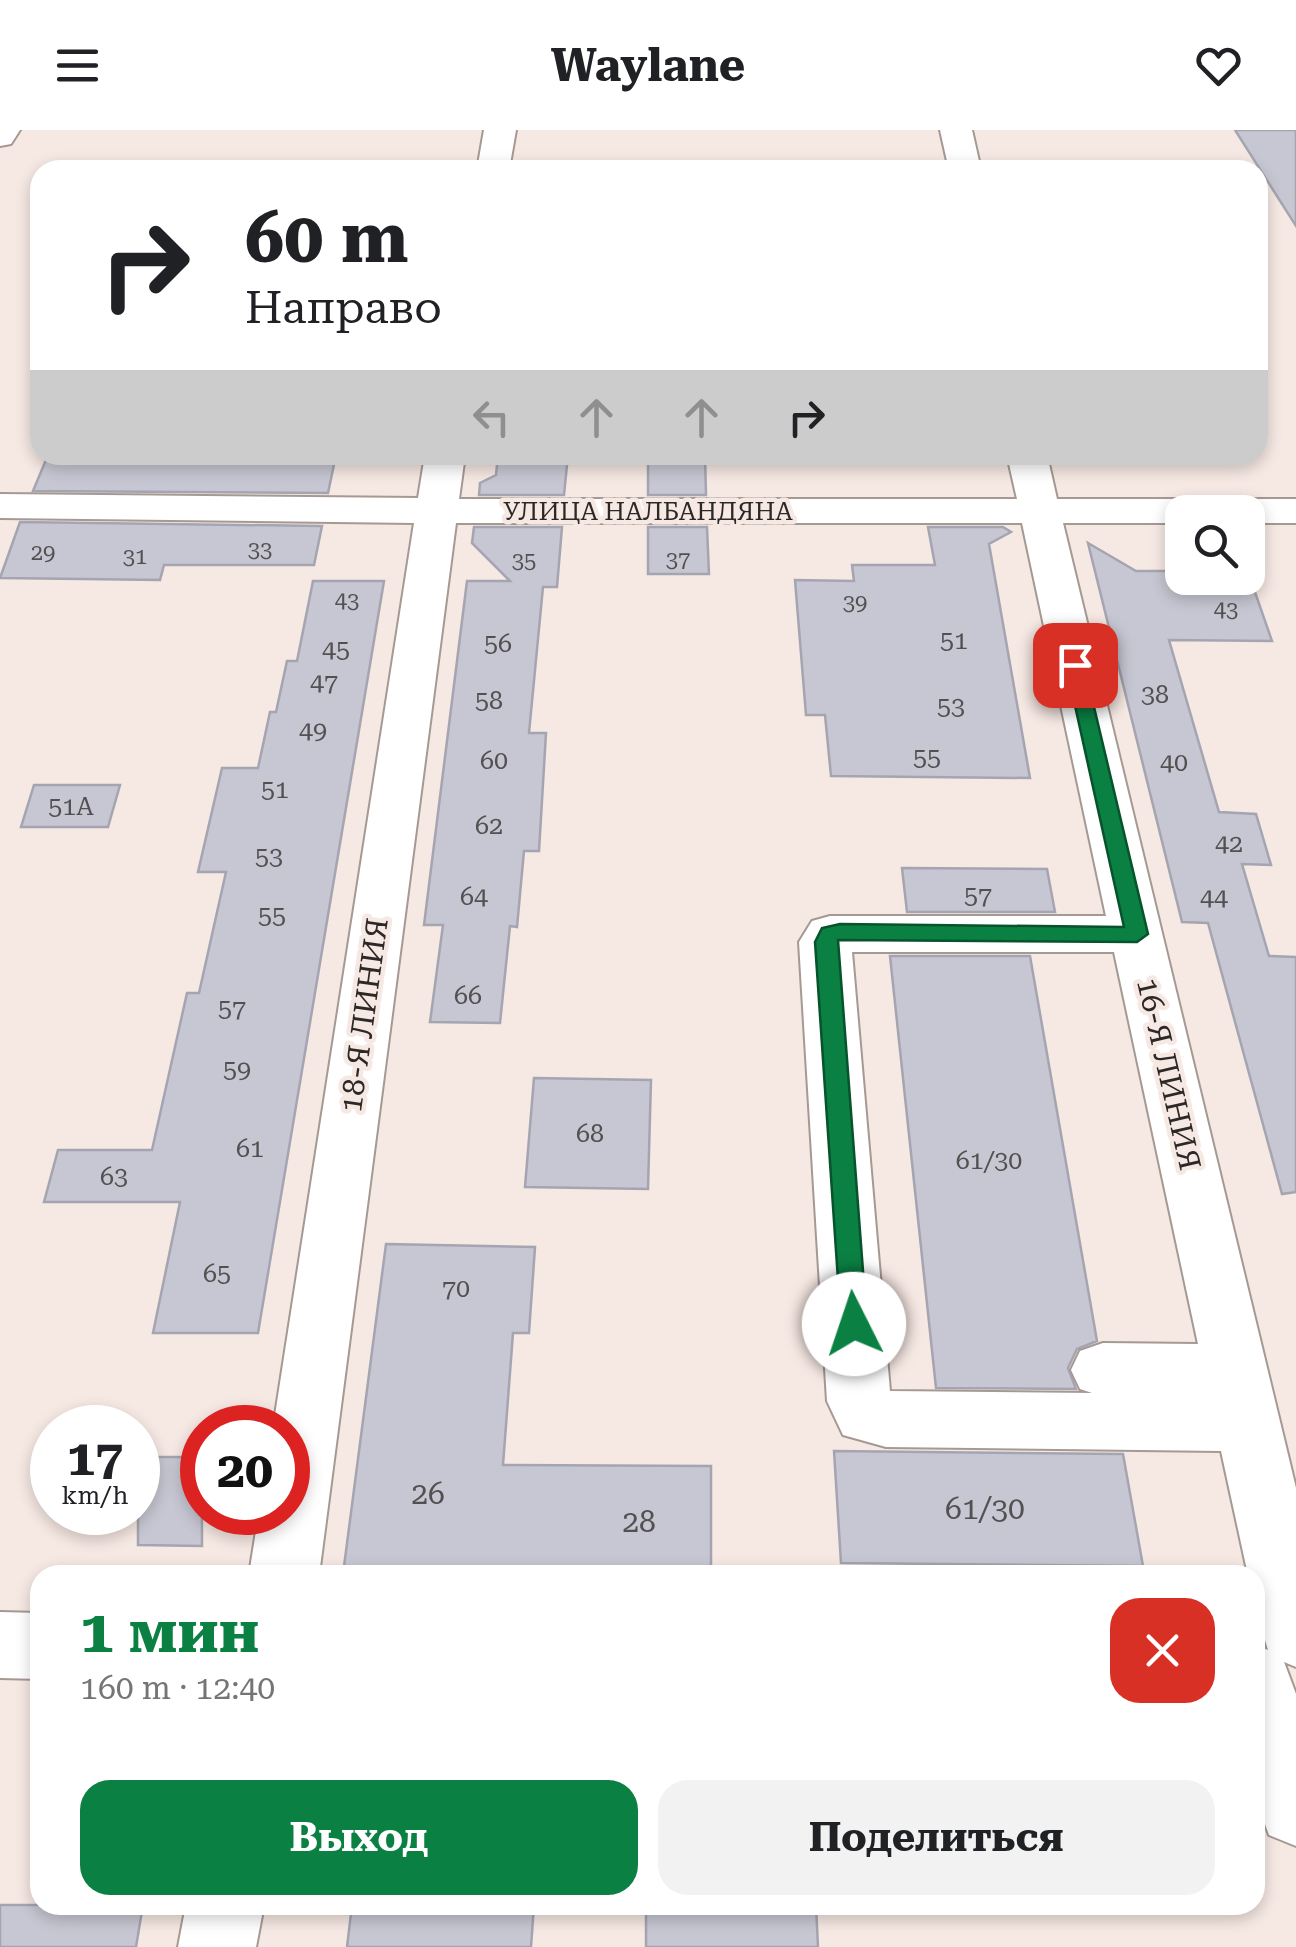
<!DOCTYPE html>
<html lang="ru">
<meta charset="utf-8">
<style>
:root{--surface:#fff;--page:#f2f2f2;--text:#202124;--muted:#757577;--accent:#0b8043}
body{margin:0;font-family:"Roboto Serif",serif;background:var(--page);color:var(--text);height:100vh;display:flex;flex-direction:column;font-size:38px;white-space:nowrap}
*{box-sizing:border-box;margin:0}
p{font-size:32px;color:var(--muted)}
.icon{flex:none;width:55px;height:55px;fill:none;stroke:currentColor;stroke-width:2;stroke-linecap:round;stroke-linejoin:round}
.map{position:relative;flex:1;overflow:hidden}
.panel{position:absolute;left:30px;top:1435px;width:1235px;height:350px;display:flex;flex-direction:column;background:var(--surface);border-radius:30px;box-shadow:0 5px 15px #0003}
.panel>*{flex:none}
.banner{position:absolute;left:30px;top:30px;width:1238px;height:305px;border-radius:30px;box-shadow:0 5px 15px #0003;background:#fff;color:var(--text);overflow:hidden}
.controls{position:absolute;left:1165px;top:365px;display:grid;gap:20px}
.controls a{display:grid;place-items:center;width:100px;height:100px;border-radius:20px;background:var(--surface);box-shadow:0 5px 15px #0003;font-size:50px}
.speed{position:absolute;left:30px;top:1275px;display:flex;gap:20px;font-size:50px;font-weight:700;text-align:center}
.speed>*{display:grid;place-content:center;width:130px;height:130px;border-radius:50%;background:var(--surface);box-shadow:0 5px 15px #0003;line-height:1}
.speed small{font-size:25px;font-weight:400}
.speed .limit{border:15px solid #d22;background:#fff;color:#111}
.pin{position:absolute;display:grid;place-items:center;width:85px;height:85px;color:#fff;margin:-42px;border-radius:20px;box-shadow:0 5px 15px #0006}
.me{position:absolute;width:110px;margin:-55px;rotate:356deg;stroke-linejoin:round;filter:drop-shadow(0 0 8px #0008)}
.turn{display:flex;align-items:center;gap:35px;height:210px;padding:0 50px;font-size:45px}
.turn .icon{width:130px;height:130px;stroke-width:2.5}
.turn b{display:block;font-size:70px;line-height:85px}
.lanes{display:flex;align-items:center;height:95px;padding:0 50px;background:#0003;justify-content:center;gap:50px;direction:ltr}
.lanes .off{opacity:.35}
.round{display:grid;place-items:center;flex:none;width:105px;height:105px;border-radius:30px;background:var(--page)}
.head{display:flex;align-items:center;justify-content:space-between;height:170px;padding:0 50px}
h1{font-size:60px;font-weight:700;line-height:75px;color:var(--accent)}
.action{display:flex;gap:20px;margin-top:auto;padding:20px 50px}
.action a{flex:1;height:115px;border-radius:30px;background:var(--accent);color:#fff;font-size:40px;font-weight:700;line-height:115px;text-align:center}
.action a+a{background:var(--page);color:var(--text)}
header{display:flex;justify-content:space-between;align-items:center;height:130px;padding:0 50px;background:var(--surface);font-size:45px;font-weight:700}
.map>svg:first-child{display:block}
</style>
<header><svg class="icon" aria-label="menu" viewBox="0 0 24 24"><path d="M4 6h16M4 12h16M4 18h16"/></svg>Waylane<svg class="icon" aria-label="heart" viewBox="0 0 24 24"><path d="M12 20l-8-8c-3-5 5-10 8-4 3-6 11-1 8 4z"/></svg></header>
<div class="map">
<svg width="1296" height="1817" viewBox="0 0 1296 1817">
<rect width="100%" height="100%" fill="#f6e8e3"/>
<path fill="#c7c7d3" stroke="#a5a5b1" stroke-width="2.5" d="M1235 0H1296V96Z
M48 325H336L328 363 33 361Z
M498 325H568L564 365H479L480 353 496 345Z
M648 325H705L706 365H648Z
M20 392 322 396 314 435H164L160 450 0 448Z
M474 397H562L557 457H543L529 603H546L539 721H524L517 797 510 796 500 893 430 892 443 795H424L467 451H510L472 413Z
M648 397H707L709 444H648Z
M928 397H1003L1011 402 989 414 1030 648 831 646 825 585H806L795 450 854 451 852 435H935Z
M1088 413 1136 441H1182V448H1248V442L1272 511 1169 510 1219 682 1256 684 1271 735 1242 734 1269 826 1296 827V1062L1282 1064 1208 793 1182 792Z
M313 451H384L258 1203H153L180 1072H44L58 1020H152L187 863H199L226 742H198L222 638H258L270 582H276L287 531H297Z
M34 655H120L108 697H21Z
M902 738 1047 739 1055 782H907Z
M890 826H1030L1097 1211 1077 1219 1068 1238 1076 1259 936 1258Z
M534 948 651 950 648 1059 525 1057Z
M386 1114 535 1117 529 1203H513L503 1335 711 1336V1445L343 1444Z
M834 1321 1123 1324 1143 1436 841 1433Z
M138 1327H202V1416L138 1415Z
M0 1775H143L136 1817H0Z
M352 1775H534L531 1817H347Z
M646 1775H816L818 1817H646Z"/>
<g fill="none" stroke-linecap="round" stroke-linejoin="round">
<g stroke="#a59994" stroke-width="4">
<path id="minor" d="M0 0H20L11 14 0 16Z
M484 0H516L509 40H477Z
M940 0H972L981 40H949Z
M425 325H465L459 369H1017L1007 325H1047L1057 369H1296V393H1248V382H1182V393H1063L1296 1358V1537L1284 1532 1296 1564V1716L1269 1705 1255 1667V1515L1268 1520 1255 1477V1445H1248L1221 1321 886 1317 843 1305 827 1271 799 812 812 791 830 786H1106L1022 393H456L319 1445H249L259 1382H288V1298H273L414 393 0 388V364L418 368ZM852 822H1114L1198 1214 1103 1213 1080 1221 1071 1240 1080 1259 1092 1263 890 1261Z
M0 1482 40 1483V1549L0 1548Z
M186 1775H264L256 1817H178Z"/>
</g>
<use href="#minor" fill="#fff" fill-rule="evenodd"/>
</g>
<path fill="#0b8043" stroke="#07532c" stroke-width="2.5" d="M1075 529 1084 535 1148 804 1137 812 838 810 867 1194 863 1202 854 1205 845 1202 841 1194 815 812 822 798 840 794 1124 797 1066 535Z"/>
<g text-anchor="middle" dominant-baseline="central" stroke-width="9" stroke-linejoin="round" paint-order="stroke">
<g font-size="22" fill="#535051">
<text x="260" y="419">33</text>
<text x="43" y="422">29</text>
<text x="135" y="426">31</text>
<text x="678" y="429">37</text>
<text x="524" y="430">35</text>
<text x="347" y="470">43</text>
<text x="855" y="472">39</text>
<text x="1226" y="479">43</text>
</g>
<g font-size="25" fill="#2c2826" stroke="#f6e8e3">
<text x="648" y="381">УЛИЦА НАЛБАНДЯНА</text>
</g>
<g font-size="25" fill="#535051">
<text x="954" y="510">51</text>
<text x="498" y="513">56</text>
<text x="336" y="519">45</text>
<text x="324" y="552">47</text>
<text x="1155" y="564">38</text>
<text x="489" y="570">58</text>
<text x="951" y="576">53</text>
<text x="313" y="600">49</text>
<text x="927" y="627">55</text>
<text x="494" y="630">60</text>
<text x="1174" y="632">40</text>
<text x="275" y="659">51</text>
<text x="71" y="676">51А</text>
<text x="489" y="695">62</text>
<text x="1229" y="713">42</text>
<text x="269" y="726">53</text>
<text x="978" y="765">57</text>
<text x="474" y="766">64</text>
<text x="1214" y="767">44</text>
<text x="272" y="785">55</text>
<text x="468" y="865">66</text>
<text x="232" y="878">57</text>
<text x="237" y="939">59</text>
<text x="590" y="1003">68</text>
<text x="250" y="1018">61</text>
<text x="989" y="1030">61/30</text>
<text x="114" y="1046">63</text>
<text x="217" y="1143">65</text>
<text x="456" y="1158">70</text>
</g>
<g font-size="30" fill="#2c2826" stroke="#f6e8e3">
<text transform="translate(364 885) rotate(-82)">18-Я ЛИНИЯ</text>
<text transform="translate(1169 944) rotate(77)">16-Я ЛИНИЯ</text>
</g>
<g font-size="30" fill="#535051">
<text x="428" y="1363">26</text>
<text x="985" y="1378">61/30</text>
<text x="639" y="1391">28</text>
</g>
</g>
</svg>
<div class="controls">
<a><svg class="icon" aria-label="search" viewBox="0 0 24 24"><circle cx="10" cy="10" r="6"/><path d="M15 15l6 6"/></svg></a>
</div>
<div class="speed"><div>17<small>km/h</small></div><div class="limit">20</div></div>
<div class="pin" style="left:1075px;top:535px;background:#d93025"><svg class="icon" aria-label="arrive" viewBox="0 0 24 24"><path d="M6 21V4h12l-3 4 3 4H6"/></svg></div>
<svg class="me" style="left:854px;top:1194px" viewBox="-20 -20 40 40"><circle r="19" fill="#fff"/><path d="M0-13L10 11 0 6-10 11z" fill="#0b8043"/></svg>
<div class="banner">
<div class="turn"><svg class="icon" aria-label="right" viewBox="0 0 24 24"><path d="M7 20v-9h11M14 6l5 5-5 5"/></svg><div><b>60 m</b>Направо</div></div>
<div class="lanes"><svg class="icon off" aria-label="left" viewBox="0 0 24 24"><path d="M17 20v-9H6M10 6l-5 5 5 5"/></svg><svg class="icon off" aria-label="ahead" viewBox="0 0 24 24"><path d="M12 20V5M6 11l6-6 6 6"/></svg><svg class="icon off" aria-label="ahead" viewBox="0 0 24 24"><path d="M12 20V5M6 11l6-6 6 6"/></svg><svg class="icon" aria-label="right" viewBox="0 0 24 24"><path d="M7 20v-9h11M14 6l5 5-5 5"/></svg></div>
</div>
<section class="panel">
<div class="head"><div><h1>1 мин</h1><p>160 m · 12:40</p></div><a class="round" style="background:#d93025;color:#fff"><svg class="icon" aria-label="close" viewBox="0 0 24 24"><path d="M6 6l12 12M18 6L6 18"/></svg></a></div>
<div class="action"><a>Выход</a><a>Поделиться</a></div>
</section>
</div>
